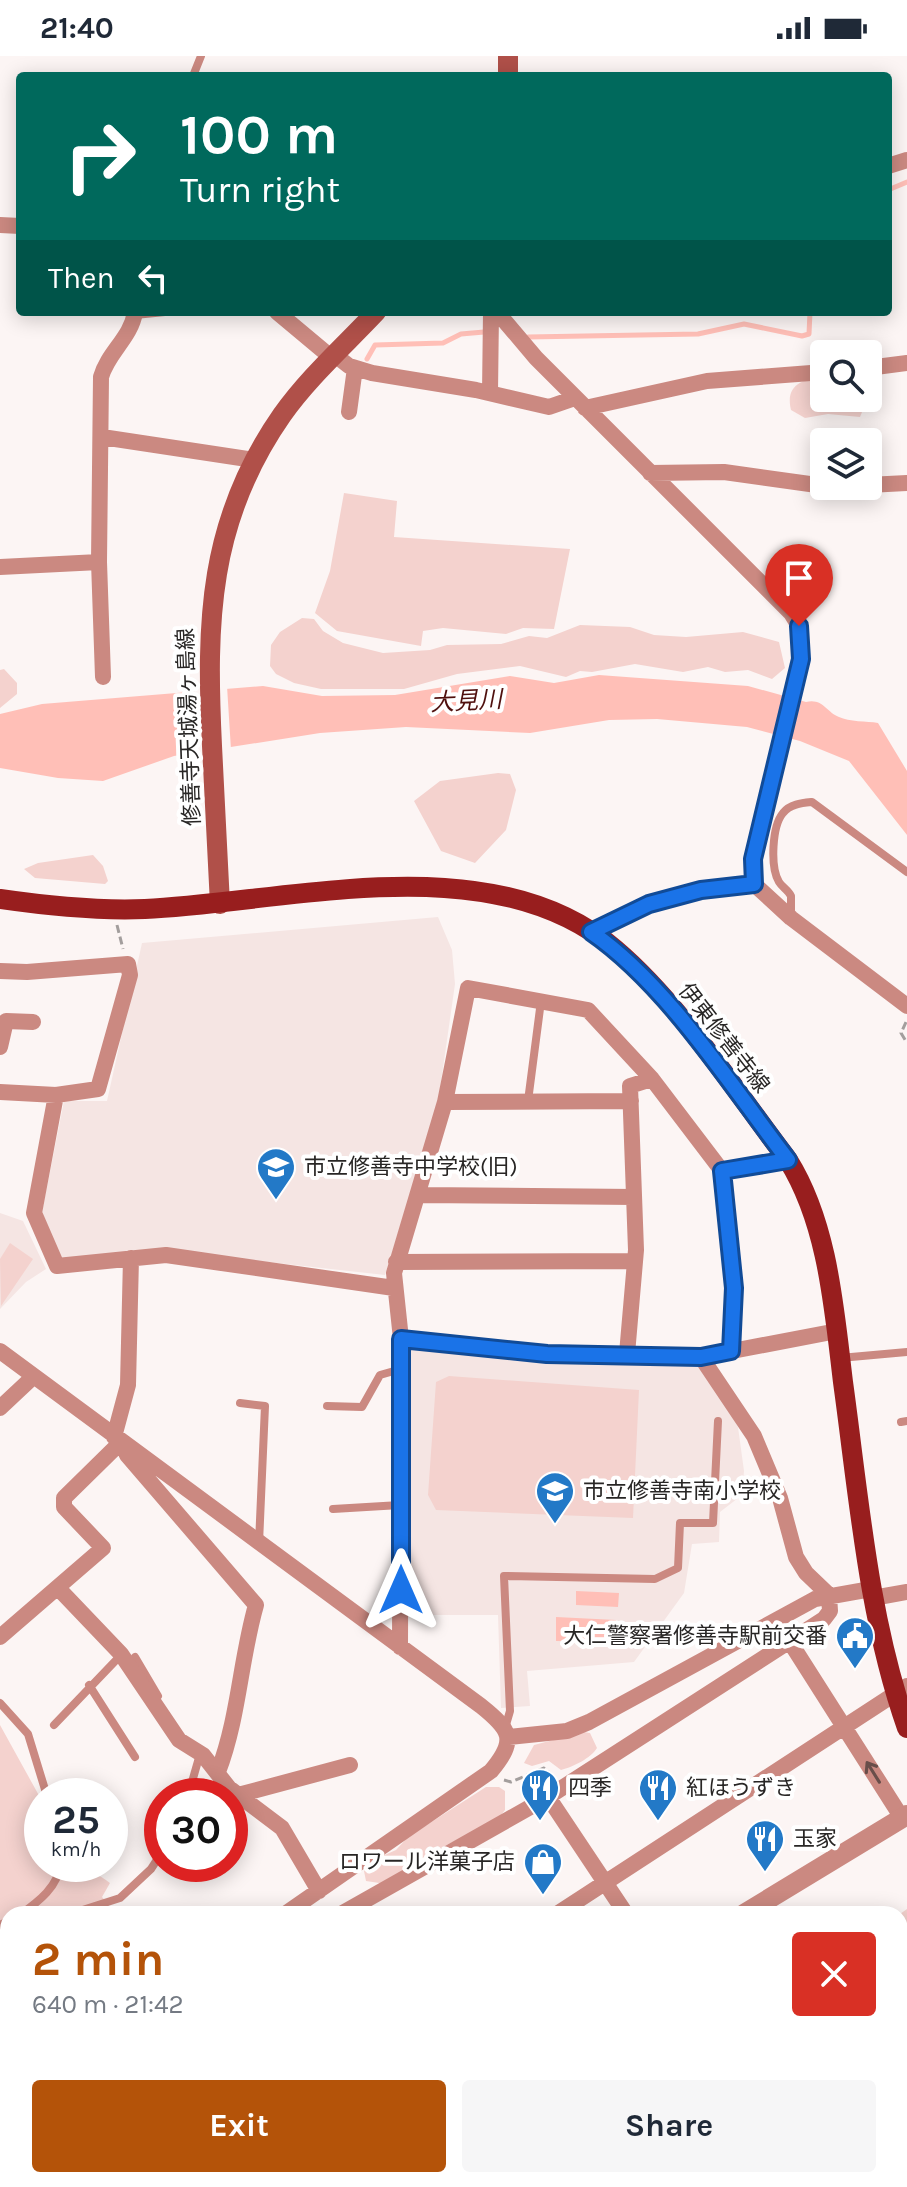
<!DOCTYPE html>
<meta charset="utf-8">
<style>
:root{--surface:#fff;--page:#f6f6f7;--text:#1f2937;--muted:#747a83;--accent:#b45309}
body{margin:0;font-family:Karla,"Noto Sans JP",sans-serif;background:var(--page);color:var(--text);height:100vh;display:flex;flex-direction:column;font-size:30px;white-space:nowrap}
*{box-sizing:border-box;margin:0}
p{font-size:26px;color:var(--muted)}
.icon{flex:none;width:44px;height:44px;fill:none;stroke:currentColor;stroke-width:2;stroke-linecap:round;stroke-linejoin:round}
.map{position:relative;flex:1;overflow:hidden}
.drawer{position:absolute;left:0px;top:1850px;width:908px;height:282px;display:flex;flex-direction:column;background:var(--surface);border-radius:24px 24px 0 0;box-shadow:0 4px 20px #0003}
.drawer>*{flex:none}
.hud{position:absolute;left:16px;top:16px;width:876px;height:244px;border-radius:8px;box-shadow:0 4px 20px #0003;background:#00695c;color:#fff;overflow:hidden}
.fabs{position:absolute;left:810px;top:284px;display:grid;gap:16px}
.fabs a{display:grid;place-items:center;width:72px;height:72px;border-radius:8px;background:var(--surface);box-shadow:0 4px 20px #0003;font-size:40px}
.speed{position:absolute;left:24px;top:1722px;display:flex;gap:16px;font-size:40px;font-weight:700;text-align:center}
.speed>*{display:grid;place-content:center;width:104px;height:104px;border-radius:50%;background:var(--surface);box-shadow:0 4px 20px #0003;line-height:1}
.speed small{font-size:20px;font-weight:400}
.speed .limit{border:12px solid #d22;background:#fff;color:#111}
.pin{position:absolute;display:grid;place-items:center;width:68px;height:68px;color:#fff;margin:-82px -34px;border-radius:50% 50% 50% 0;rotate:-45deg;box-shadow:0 0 8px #0007}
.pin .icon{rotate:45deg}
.me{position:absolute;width:88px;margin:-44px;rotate:0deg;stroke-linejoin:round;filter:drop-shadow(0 0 6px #0008)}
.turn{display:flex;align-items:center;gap:28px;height:168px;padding:0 32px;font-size:36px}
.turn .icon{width:104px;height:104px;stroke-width:2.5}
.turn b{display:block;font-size:56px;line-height:68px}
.then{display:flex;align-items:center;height:76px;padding:0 32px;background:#0003;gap:16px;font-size:30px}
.round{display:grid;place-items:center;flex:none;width:84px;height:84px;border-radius:8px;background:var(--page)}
.headline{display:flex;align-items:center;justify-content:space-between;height:136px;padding:0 32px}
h1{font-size:48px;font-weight:700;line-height:60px;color:var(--accent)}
.button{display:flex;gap:16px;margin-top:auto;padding:16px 32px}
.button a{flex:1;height:92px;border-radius:8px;background:var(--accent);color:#fff;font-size:32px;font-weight:700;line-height:92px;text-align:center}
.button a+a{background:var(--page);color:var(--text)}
.status{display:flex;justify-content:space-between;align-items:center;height:56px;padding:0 40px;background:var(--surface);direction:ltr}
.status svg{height:22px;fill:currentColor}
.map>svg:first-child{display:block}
</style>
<div class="status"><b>21:40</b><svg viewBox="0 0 49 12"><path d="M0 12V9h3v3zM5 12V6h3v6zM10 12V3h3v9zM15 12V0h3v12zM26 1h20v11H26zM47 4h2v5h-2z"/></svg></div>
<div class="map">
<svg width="907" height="2131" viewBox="0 0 907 2131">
<rect width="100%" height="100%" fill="#fcf5f4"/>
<path fill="#f5e5e3" d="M438 861 452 894 455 928 438 1047 385 1219 168 1195 62 1204 42 1156 64 1045H107L142 887Z
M0 1157 23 1165 46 1213 26 1226 0 1253Z
M417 1289 693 1305 719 1335 738 1371 744 1415 742 1439 720 1456 719 1486 692 1488 684 1537 634 1606 527 1615 530 1650 501 1652 498 1559H407V1295Z"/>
<path fill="#f4d2ce" d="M824 321V342L868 341 860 361 828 358 805 362 791 354C785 329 802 323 824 321Z
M344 437 397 445 394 481 570 493 554 573 523 572 506 578 443 572 423 575 421 590 337 575 315 557 330 515Z
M302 562 314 563 323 575 343 587 383 597 430 594 447 589 501 588 529 580 547 582 580 569 630 571 654 579 686 581 743 576 779 586 785 612 772 623 748 614 725 616 708 611 683 616 635 608 592 616 580 615 566 621 520 610 457 618 404 633H321L294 627 276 618 270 610 271 589 280 576Z
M4 613 17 627V638L0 652V614Z
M498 717 510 718 516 734 506 774 475 807 441 795 414 745 440 725Z
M93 799 103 810 108 825 105 828 35 822 24 813 38 807Z
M10 1187 33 1203 1 1250 0 1203Z
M449 1320 639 1334 633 1462 436 1454 428 1439 436 1326Z
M0 1669 42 1745V1808C69 1808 88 1810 110 1827L102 1841 112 1853 127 1852 150 1858H8V2024L0 2033Z
M584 1676 590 1677 597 1692C591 1702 573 1711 561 1714L549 1705 532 1710 524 1707 534 1689Z
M486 1731H499L505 1735V1754L498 1763 429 1798 386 1828 366 1825 364 1815 371 1805 396 1794 408 1781Z
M907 1853V1917L900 1922V1858Z"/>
<path fill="#ffbfb7" d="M599 619 748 630 806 646C823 642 826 656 839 661 849 666 867 665 878 667L907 715V779L849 705 800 685 747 671 657 663 609 664 530 677 406 671 320 677 174 700 103 725 58 722 0 712V658L42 648 263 630 322 640 395 639 510 620 554 627Z
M576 1535 619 1537 618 1551 576 1549Z
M556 1561 616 1564V1586L556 1585Z"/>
<path fill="#fcf5f4" d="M227 630 231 694 197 700 193 632Z"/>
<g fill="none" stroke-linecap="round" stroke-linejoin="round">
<path stroke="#ffbfb7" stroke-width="5" d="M888 134 907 126
M528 281 698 278 744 268 802 280 809 278 810 256
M367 303 375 289 443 287 461 278 484 276"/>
<path stroke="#a39e9d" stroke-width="3" stroke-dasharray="8 4" stroke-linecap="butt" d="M117 869 123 893
M906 966 901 977 907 987
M504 1724 511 1726 544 1712 553 1720"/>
<path stroke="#cb8981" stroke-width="8" d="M193 20 201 0
M135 259 165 256
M791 859V840C788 834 782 831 779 826 770 811 772 770 783 757 790 748 802 747 812 746L907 816
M528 1045 541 945
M840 1302 907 1296
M240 1347 265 1350 259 1487
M327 1350 362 1351 380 1319 401 1313
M901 1366 907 1365
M333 1453 400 1449
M135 1601 158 1640
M89 1629 135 1701
M0 1647 28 1678 47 1740
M54 1669 121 1599
M505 1672 510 1655 504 1520 655 1523 678 1512 680 1467H713L718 1365
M188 1740 200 1698
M21 1858C38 1846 59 1830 60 1808
M70 1858 120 1842 151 1813 162 1796
M0 1869 8 1865
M0 1882 8 1881
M900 2089 907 2084
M872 2131 875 2124"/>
<path stroke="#cb8981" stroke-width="16" d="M888 110 907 104
M0 169 20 170
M277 256 332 302
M497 256 536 302 791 557 799 570 801 603 753 803 754 828 791 862 907 950
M335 299 349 310 372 317 476 334 549 351 575 342
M868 312 907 307
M490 337 491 256
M585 352 707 325 824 316
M349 356 355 312
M102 381 254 404
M650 417 724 416 824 430
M868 429 907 427
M99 506 103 621
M0 511 99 506 101 321C108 296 131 282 135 256
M591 876 649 848 701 834 754 828
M0 915 27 916 128 908 130 919 98 1033 56 1039 34 1157 57 1210 166 1199 394 1232
M0 991 6 965 33 966
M0 1036 56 1039
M445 1046 631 1045
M722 1115 788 1104
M419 1139 634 1141
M396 1206 635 1205
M401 1283 547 1298 701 1301 837 1275
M0 1295 481 1650C511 1674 517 1684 491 1715L285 1858
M627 1298 636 1194 630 1030 652 1023
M0 1352 33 1321
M114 1381 128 1329 131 1202
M58 1532 121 1598 179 1684 203 1699 229 1732 282 1772 319 1835
M873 1542 907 1536
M0 1581 103 1492 64 1451V1442L121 1386 127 1399 256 1549C240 1605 239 1661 218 1716
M790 1586 902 1762
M400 1591 401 1283 394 1217 445 1046 468 932 588 954 652 1023 722 1115 734 1232 731 1295
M509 1681 567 1675 589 1666 815 1543 871 1533
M238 1739 350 1709
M548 1741 626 1858
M341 1858 548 1741 824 1563 830 1555 829 1539 806 1517 796 1501 780 1442 754 1380 701 1301
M557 1858 907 1630
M0 2062 8 2056
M64 2124 71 2131
M141 2124 143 2131
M318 2131 329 2124
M359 2131 364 2124"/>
<path stroke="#cb8981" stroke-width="20" d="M744 1858 907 1759
M900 1960 907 1954
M699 2124H722
M633 2131 638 2124
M766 2131 769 2124"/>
<path stroke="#b05049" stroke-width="20" d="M508 20V0
M220 848C217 795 215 742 212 690 206 566 208 465 282 359 308 322 345 289 376 256"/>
<path stroke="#981e1e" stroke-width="20" d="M0 843C48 850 96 855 145 853 291 846 492 788 615 893 680 948 736 1036 788 1104 828 1168 834 1252 843 1326 859 1442 868 1561 907 1672"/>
<path stroke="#585554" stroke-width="5" stroke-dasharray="10 10" stroke-linecap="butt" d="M495 2131 505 2124"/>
</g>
<defs><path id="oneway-shaft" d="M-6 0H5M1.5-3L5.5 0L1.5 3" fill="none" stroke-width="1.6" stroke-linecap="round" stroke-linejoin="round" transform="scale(2)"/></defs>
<use stroke="#694e4a" href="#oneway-shaft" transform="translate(873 1716) rotate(-122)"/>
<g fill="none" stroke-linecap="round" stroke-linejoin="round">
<g stroke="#114b97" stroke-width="20">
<path id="route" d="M401 1534V1283L547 1298 701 1301 731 1295 734 1232 722 1115 788 1104C731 1030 668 929 591 876L649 848 701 834 754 828 753 803 801 603 799 570"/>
</g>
<use href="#route" stroke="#1a73e8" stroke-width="14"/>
</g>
<defs>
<g id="school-pin" transform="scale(2)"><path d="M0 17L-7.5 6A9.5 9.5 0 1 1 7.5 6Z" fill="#2379c7" stroke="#fff"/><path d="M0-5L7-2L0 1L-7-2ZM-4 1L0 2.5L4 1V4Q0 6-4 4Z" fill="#fff"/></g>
<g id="civic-pin" transform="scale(2)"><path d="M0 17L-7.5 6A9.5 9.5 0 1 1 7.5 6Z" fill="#2379c7" stroke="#fff"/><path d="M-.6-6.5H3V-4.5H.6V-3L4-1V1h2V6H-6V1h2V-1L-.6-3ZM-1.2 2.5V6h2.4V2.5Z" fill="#fff"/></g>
<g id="restaurant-pin" transform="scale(2)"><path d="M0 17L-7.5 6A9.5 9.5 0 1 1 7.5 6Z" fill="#2379c7" stroke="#fff"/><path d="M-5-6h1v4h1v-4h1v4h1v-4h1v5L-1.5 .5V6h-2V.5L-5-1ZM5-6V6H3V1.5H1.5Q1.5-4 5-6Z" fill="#fff"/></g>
<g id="shop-pin" transform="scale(2)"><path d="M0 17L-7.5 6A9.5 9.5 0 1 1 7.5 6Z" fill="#2379c7" stroke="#fff"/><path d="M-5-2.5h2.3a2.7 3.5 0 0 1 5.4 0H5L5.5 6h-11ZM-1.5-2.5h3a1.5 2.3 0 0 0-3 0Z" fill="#fff"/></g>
</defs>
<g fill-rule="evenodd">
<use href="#school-pin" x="276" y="1111"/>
<use href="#school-pin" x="555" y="1435"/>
<use href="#civic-pin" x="855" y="1580"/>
<use href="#restaurant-pin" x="540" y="1732"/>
<use href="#restaurant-pin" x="658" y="1732"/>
<use href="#restaurant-pin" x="765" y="1783"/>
<use href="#shop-pin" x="543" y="1806"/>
</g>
<g text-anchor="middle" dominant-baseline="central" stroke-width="8" stroke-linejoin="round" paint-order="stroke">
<g font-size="22" fill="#282625" stroke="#fff">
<text transform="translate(189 671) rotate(-92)">修善寺天城湯ヶ島線</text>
<text transform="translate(724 982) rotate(52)">伊東修善寺線</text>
</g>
<g font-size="22" fill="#282625" stroke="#fff" text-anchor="start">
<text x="304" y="1111">市立修善寺中学校(旧)</text>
<text x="583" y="1435">市立修善寺南小学校</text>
<text x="827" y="1580" text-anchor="end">大仁警察署修善寺駅前交番</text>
<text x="568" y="1732">四季</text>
<text x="686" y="1732">紅ほうずき</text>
<text x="793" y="1783">玉家</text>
<text x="515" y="1806" text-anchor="end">ロワール洋菓子店</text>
</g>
<g font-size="24" font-style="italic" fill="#4f100e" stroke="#fff">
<text transform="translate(466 645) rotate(-3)">大見川</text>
</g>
</g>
</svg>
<div class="fabs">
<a><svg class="icon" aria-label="search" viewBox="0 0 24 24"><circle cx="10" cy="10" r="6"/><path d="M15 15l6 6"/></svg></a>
<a><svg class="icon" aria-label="layers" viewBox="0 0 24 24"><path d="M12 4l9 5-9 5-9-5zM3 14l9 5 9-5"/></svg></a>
</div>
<div class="speed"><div>25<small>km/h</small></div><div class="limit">30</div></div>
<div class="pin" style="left:799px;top:570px;background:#d93025"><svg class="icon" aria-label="arrive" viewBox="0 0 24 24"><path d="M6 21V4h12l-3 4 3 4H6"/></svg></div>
<svg class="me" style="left:401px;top:1534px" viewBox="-20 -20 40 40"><path d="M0-17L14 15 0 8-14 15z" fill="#1a73e8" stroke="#fff" stroke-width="4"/></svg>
<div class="hud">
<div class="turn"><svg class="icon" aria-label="right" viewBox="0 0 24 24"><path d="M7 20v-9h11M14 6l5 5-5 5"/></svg><div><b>100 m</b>Turn right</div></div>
<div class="then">Then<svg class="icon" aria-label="left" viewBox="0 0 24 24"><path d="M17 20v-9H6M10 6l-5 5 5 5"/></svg></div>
</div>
<section class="drawer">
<div class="headline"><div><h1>2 min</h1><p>640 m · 21:42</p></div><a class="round" style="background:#d93025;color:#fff"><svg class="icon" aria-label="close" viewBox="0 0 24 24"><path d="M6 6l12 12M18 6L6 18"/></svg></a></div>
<div class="button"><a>Exit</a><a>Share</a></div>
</section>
</div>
